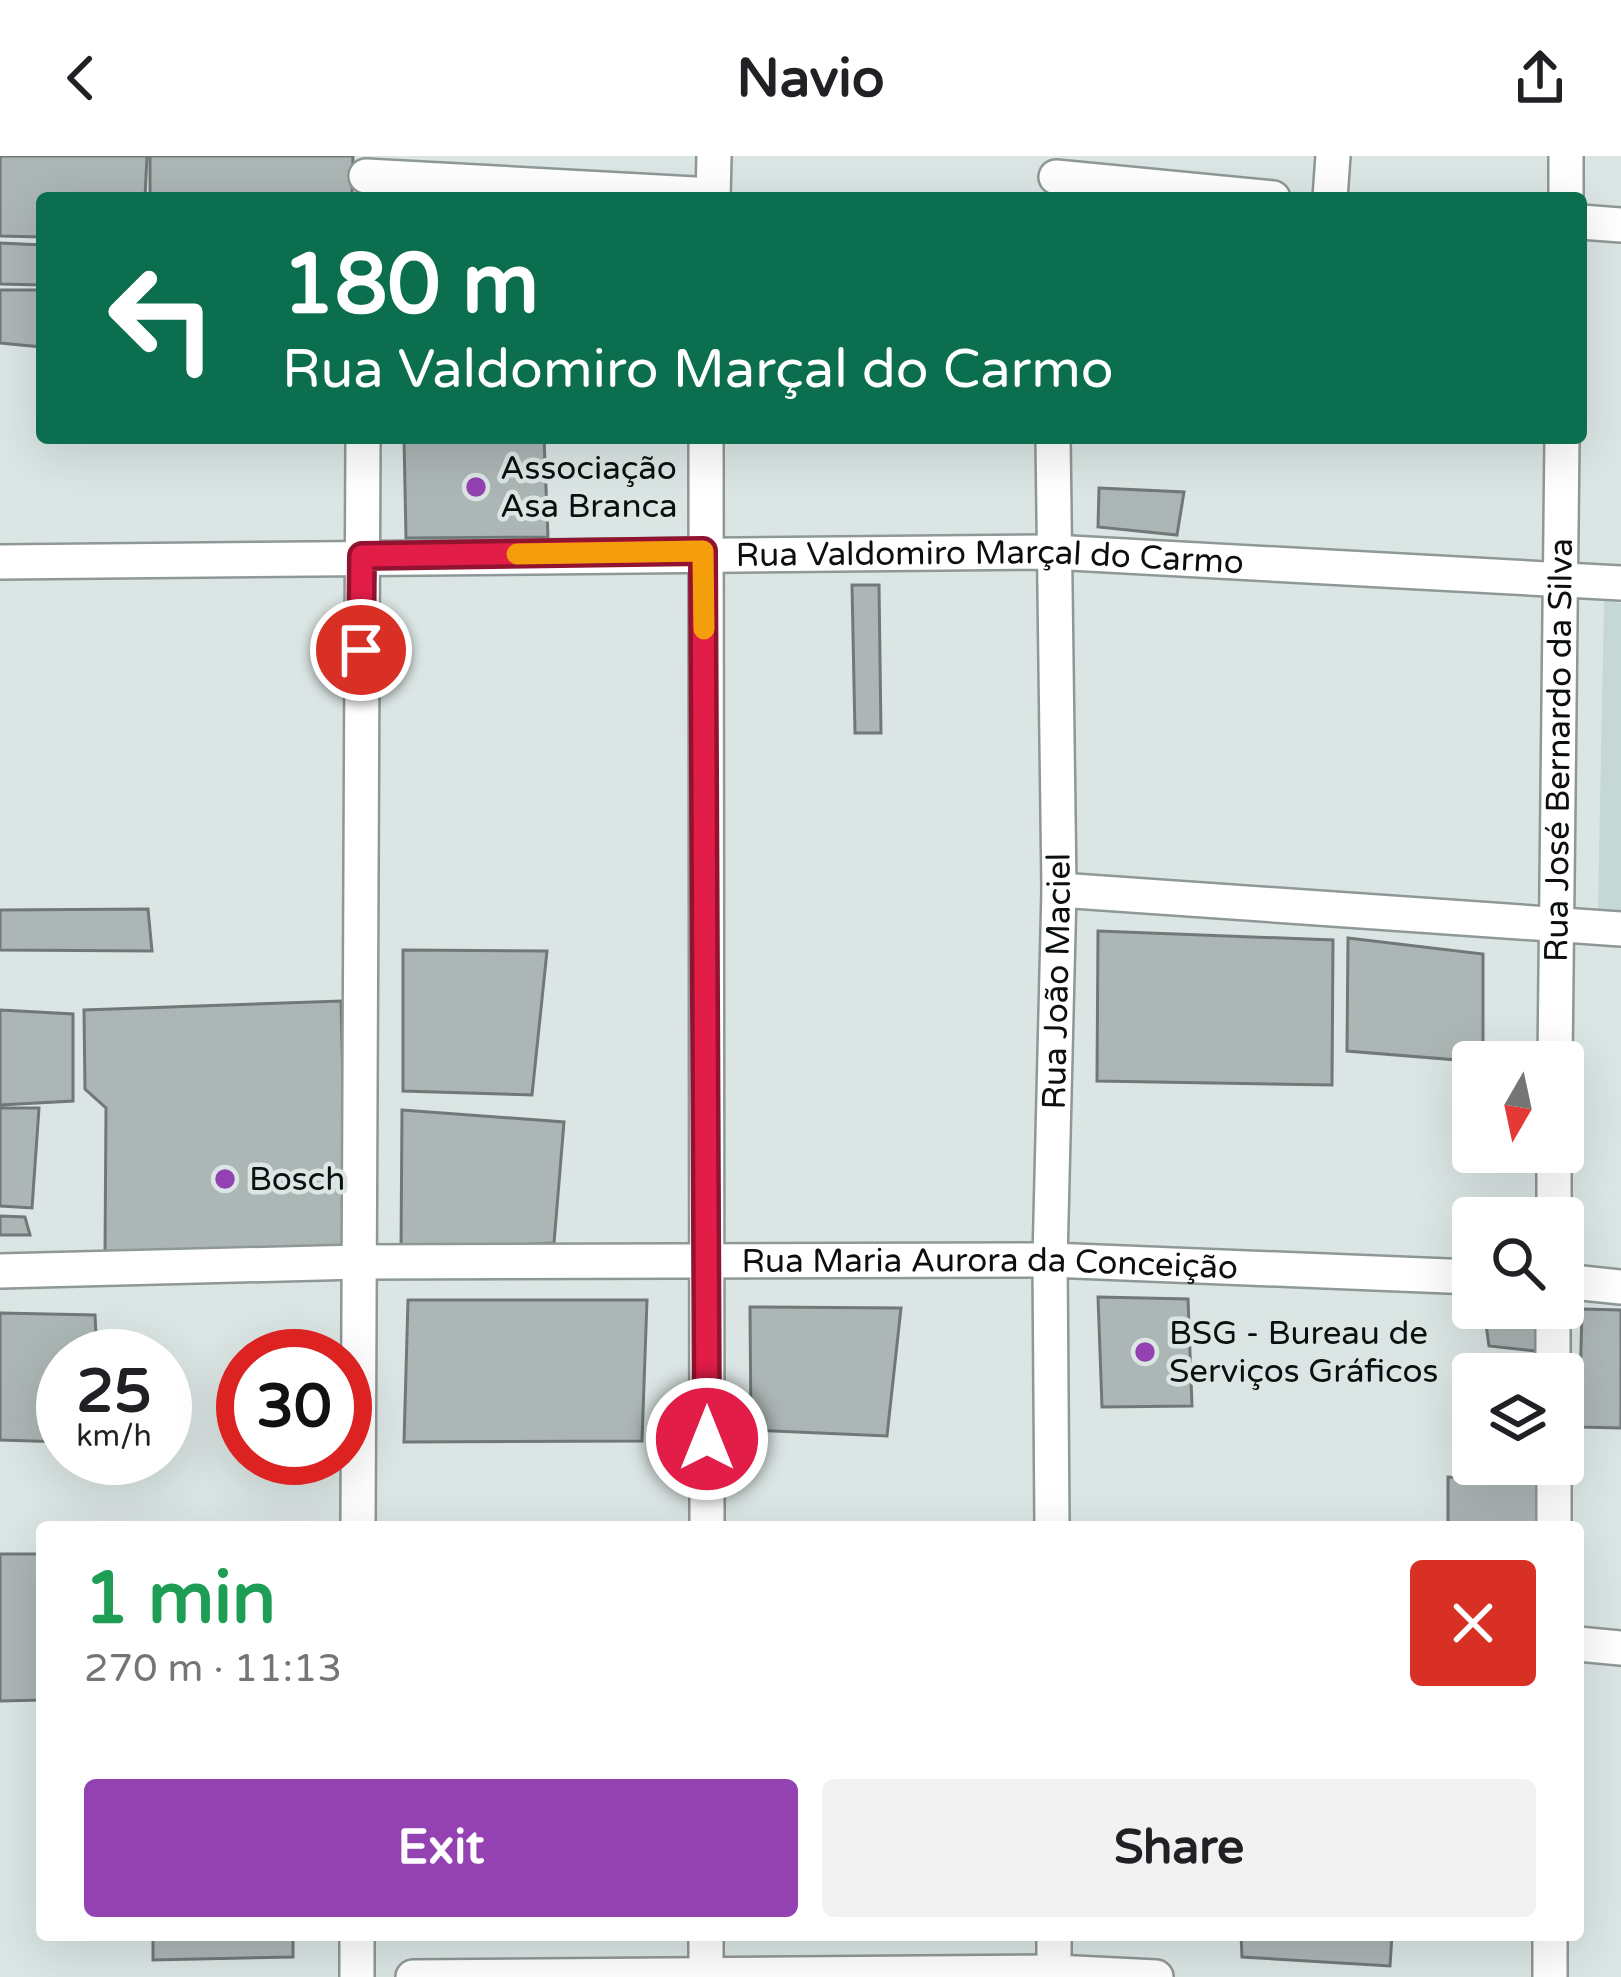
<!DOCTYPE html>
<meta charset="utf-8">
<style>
:root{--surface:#fff;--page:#f2f2f2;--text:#202124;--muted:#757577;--accent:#9442b1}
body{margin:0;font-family:"Varela Round",sans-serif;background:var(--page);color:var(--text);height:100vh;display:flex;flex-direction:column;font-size:45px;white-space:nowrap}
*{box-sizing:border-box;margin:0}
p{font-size:39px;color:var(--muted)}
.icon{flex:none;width:66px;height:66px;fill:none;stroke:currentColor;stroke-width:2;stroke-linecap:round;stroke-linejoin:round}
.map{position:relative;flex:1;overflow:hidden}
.drawer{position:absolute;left:36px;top:1365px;width:1548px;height:420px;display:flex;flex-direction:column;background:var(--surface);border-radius:12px;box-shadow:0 12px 48px #0002}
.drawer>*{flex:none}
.top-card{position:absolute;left:36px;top:36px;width:1551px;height:252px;border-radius:12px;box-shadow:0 12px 48px #0002;background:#0b6e4f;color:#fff;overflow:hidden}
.needle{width:78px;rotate:189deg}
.controls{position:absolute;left:1452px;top:885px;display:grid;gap:24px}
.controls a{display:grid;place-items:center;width:132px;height:132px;border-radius:12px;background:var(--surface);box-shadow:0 12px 48px #0002;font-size:60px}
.speed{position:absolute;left:36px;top:1173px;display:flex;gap:24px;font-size:60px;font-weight:700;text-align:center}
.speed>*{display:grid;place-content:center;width:156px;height:156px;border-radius:50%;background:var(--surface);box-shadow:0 12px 48px #0002;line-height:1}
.speed small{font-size:30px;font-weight:400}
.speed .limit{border:18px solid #d22;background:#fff;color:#111}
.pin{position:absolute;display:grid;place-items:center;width:102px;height:102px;color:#fff;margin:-51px;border:6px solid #fff;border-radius:50%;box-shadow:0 3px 12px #0007}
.me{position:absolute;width:132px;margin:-66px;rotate:0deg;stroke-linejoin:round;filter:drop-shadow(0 0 9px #0008)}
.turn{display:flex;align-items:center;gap:42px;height:252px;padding:0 48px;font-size:54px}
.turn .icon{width:156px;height:156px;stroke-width:2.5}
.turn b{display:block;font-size:84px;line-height:102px}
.round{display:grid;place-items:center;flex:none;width:126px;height:126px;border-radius:12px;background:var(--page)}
.overview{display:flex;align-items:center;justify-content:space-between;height:204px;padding:0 48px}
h1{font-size:72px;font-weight:700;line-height:90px;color:#1e9e55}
.action{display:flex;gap:24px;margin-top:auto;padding:24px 48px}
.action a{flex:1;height:138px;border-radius:12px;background:var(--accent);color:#fff;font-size:48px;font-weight:700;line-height:138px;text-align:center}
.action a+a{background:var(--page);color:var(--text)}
header{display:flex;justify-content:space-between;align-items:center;height:156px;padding:0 48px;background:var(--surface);font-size:54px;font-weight:700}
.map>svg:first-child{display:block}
</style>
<header><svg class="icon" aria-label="back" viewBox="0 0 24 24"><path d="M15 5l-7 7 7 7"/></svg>Navio<svg class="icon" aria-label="share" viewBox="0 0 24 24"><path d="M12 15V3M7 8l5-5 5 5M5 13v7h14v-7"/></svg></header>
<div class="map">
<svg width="1621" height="1821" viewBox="0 0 1621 1821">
<rect width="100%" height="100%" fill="#dbe6e4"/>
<path fill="#c5d8d6" d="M1604 445 1621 447V755L1598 753Z"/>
<path fill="#acb6b5" stroke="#707978" stroke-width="3" d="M0 0H147L145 42H42V81L0 80Z
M150 0H353L352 42H150Z
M0 87 42 89V129L0 128Z
M0 134H42V191L0 187Z
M404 282H544L548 381 406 382Z
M1099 332 1184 336 1177 379 1098 371Z
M852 429H879L881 577H855Z
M148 753 152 795 0 794V754Z
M1098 775 1333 784 1332 929 1097 925Z
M1348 782 1483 798V906L1347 895Z
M403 794 547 795 532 939 403 935Z
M341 845 347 1094 105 1099 106 952 85 933 84 854Z
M0 854 73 858V945L0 949Z
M0 952H39L32 1052 0 1050Z
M402 954 564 966 554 1087 401 1095Z
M0 1060 25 1061 30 1079H0Z
M1098 1141 1188 1143 1192 1250 1102 1251Z
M408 1144H647L642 1285 404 1286Z
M750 1151 901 1152 887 1280 751 1274Z
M1582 1153 1621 1154V1272L1579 1271Z
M1484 1154 1540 1157 1536 1195 1489 1190Z
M0 1157 95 1159 97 1200H63V1286L0 1284Z
M1448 1321 1541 1327 1540 1371H1448Z
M0 1398H42V1544L0 1545Z
M153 1779H293V1801L153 1804Z
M1241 1779H1392L1390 1810 1242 1801Z"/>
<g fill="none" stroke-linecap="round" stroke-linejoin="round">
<g stroke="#8e9897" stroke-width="38">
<g id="minor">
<path d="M366 20 713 39"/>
<path d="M1056 21 1273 42"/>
<path d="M713 42 714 0"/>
<path d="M1330 42 1333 0"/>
<path d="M1566 42V0"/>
<path d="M1581 66 1621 69"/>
<path d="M706 282 707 1371"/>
<path id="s1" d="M0 406 1052 396 1621 427"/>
<path d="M1059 734 1621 773"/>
<path id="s2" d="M1555 906 1562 282"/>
<path d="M1554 1062V996"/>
<path id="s3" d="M0 1115 359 1106 1050 1104 1473 1121"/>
<path d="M1563 1125 1621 1131"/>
<path d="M1553 1152V1218"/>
<path d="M1554 1308V1371"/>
<path d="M358 1371 363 282"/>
<path id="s4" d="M1052 1371 1050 1104 1059 734 1053 282"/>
<path d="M1578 1488 1621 1492"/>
<path d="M1054 1779V1821"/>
<path d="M357 1821V1779"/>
<path d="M413 1821 1055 1816 1156 1821"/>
<path d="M706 1821V1779"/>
<path d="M1550 1821V1779"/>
</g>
</g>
<use href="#minor" stroke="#fff" stroke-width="33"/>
</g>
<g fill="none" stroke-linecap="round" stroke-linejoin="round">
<g stroke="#92132f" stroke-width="30">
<path id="route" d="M361 494 362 400 703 395 707 1283"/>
</g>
<use href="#route" stroke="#e11d48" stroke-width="21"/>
<path stroke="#f59e0b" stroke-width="21" d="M517 398 703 395 704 473"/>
</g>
<g fill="#9442b1" stroke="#dbe6e4" stroke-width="4.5">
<circle cx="476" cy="331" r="12"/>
<circle cx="225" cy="1023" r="12"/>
<circle cx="1145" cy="1196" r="12"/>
</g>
<g text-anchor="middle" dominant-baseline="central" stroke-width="9" stroke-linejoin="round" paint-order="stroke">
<g font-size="33" fill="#0c0f0f" stroke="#dbe6e4" text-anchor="start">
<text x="500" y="312">Associação<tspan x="500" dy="38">Asa Branca</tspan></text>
<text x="249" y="1023">Bosch</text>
<text x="1169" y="1177">BSG - Bureau de<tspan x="1169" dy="38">Serviços Gráficos</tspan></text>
</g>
<g font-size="33" fill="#0c0f0f" stroke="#dbe6e4">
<text stroke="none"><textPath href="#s1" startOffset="990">Rua Valdomiro Marçal do Carmo</textPath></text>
<text stroke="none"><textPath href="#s2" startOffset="312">Rua José Bernardo da Silva</textPath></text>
<text stroke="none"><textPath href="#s4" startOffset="546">Rua João Maciel</textPath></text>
<text stroke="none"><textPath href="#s3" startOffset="990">Rua Maria Aurora da Conceição</textPath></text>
</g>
</g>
</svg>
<div class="controls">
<a><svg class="needle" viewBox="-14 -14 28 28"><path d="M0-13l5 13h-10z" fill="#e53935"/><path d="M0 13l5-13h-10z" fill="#757577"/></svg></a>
<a><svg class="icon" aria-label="search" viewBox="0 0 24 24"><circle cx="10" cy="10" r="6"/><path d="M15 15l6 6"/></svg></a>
<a><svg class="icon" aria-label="layers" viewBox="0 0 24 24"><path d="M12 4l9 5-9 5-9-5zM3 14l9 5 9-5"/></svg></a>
</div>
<div class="speed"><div>25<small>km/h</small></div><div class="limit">30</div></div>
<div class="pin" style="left:361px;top:494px;background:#d93025"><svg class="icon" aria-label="arrive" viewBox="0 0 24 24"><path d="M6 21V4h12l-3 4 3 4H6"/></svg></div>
<svg class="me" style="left:707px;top:1283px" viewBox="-20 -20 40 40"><circle r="17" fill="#e11d48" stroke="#fff" stroke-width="3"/><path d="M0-11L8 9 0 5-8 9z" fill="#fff"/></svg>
<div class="top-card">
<div class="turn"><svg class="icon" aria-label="left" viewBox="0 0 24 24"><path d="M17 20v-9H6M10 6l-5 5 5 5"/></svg><div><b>180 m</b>Rua Valdomiro Marçal do Carmo</div></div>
</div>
<section class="drawer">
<div class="overview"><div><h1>1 min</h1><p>270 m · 11:13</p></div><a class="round" style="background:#d93025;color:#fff"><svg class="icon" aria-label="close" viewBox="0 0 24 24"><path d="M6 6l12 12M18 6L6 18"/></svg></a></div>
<div class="action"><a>Exit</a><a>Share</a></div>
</section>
</div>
